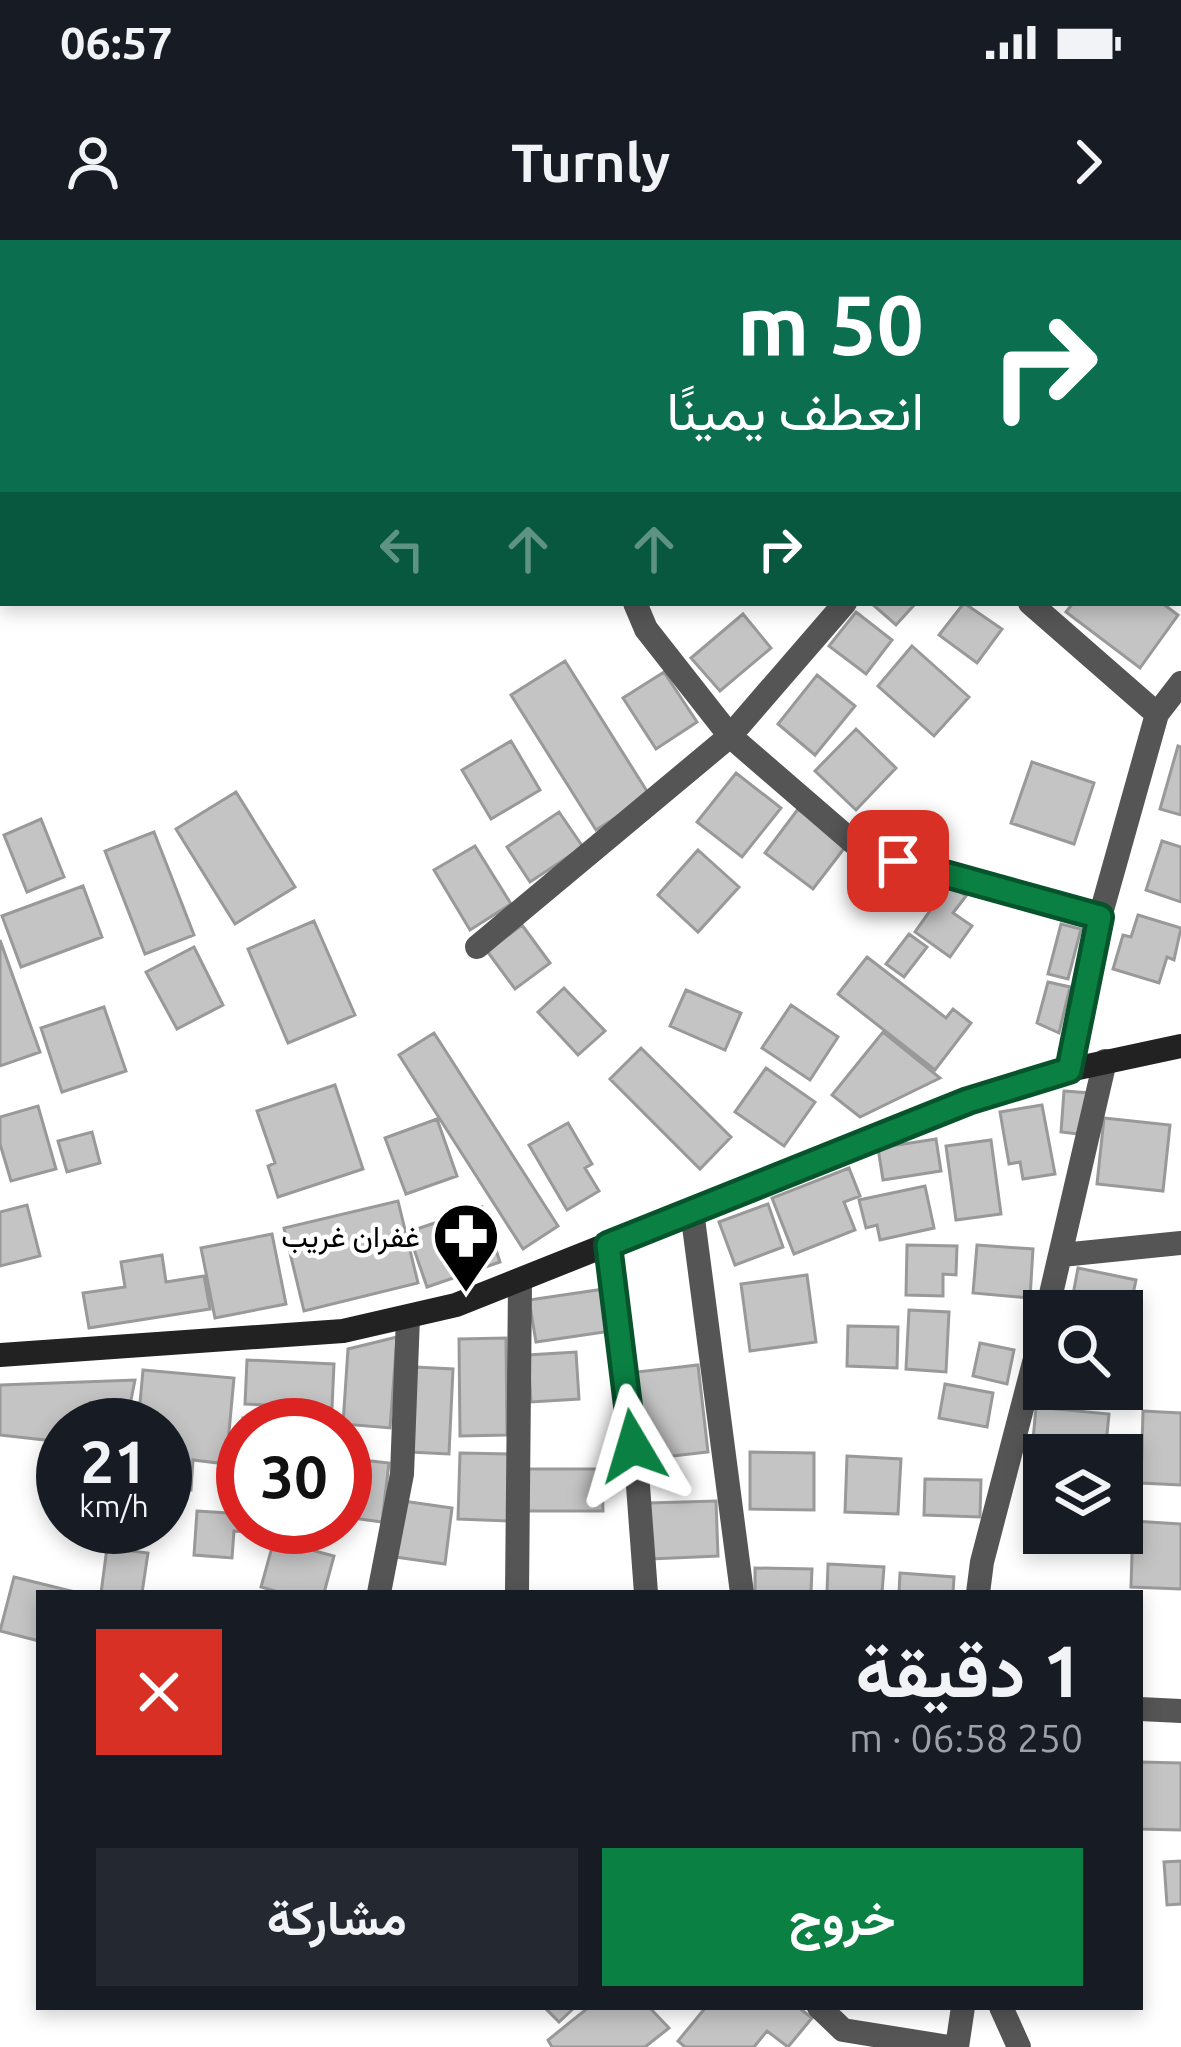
<!DOCTYPE html>
<html lang="ar">
<meta charset="utf-8">
<style>
:root{--surface:#171b24;--page:#242831;--text:#f1f3f6;--muted:#9ea1a6;--accent:#0b8043}
body{margin:0;font-family:Ubuntu,Vazirmatn,sans-serif;background:var(--page);color:var(--text);direction:rtl;height:100vh;display:flex;flex-direction:column;font-size:45px;white-space:nowrap}
*{box-sizing:border-box;margin:0}
p{font-size:39px;color:var(--muted)}
.icon{flex:none;width:66px;height:66px;fill:none;stroke:currentColor;stroke-width:2;stroke-linecap:round;stroke-linejoin:round}
.map{position:relative;flex:1;overflow:hidden;direction:ltr}
.drawer{position:absolute;left:36px;top:1350px;width:1107px;height:420px;display:flex;flex-direction:column;background:var(--surface);border-radius:0px;box-shadow:0 6px 18px #0003;direction:rtl}
.drawer>*{flex:none}
.hud{position:absolute;left:0px;top:0px;width:1182px;height:366px;box-shadow:0 6px 18px #0003;direction:rtl;background:#0b6e4f;color:#fff;overflow:hidden}
.buttons{position:absolute;left:1023px;top:1050px;display:grid;gap:24px}
.buttons a{display:grid;place-items:center;width:120px;height:120px;border-radius:0px;background:var(--surface);box-shadow:0 6px 18px #0003;font-size:60px}
.speed{position:absolute;left:36px;top:1158px;display:flex;gap:24px;font-size:60px;font-weight:700;text-align:center}
.speed>*{display:grid;place-content:center;width:156px;height:156px;border-radius:50%;background:var(--surface);box-shadow:0 6px 18px #0003;line-height:1}
.speed small{font-size:30px;font-weight:400}
.speed .limit{border:18px solid #d22;background:#fff;color:#111}
.pin{position:absolute;display:grid;place-items:center;width:102px;height:102px;color:#fff;margin:-51px;border-radius:24px;box-shadow:0 6px 18px #0006}
.me{position:absolute;width:132px;margin:-66px;rotate:353deg;stroke-linejoin:round;filter:drop-shadow(0 0 9px #0008)}
.turn{display:flex;align-items:center;gap:42px;height:252px;padding:0 60px;font-size:54px}
.turn .icon{width:156px;height:156px;stroke-width:2.5}
.turn b{display:block;font-size:84px;line-height:102px}
.lanes{display:flex;align-items:center;height:114px;padding:0 60px;background:#0003;justify-content:center;gap:60px;direction:ltr}
.lanes .off{opacity:.35}
.round{display:grid;place-items:center;flex:none;width:126px;height:126px;border-radius:0px;background:var(--page)}
.overview{display:flex;align-items:center;justify-content:space-between;height:204px;padding:0 60px}
h1{font-size:72px;font-weight:700;line-height:90px}
.cta{display:flex;gap:24px;margin-top:auto;padding:24px 60px}
.cta a{flex:1;height:138px;border-radius:0px;background:var(--accent);color:#fff;font-size:48px;font-weight:700;line-height:138px;text-align:center}
.cta a+a{background:var(--page);color:var(--text)}
.status{display:flex;justify-content:space-between;align-items:center;height:84px;padding:0 60px;background:var(--surface);direction:ltr}
.status svg{height:33px;fill:currentColor}
header{display:flex;justify-content:space-between;align-items:center;height:156px;padding:0 60px;background:var(--surface);font-size:54px;font-weight:700}
.map>svg:first-child{display:block}
</style>
<div class="status"><b>06:57</b><svg viewBox="0 0 49 12"><path d="M0 12V9h3v3zM5 12V6h3v6zM10 12V3h3v9zM15 12V0h3v12zM26 1h20v11H26zM47 4h2v5h-2z"/></svg></div>
<header><svg class="icon" aria-label="forward" viewBox="0 0 24 24"><path d="M9 5l7 7-7 7"/></svg>Turnly<svg class="icon" aria-label="person" viewBox="0 0 24 24"><circle cx="12" cy="8" r="4"/><path d="M4 21q1-7 8-7t8 7"/></svg></header>
<div class="map">
<svg width="1181" height="1807" viewBox="0 0 1181 1807">
<rect width="100%" height="100%" fill="#fff"/>
<path fill="#c4c4c4" stroke="#999" stroke-width="3" d="M1108 0H1181V45L1179 3Z
M871 363H916L896 385Z
M964 363 1002 389 977 423 939 395Z
M1073 363H1162L1178 375 1140 428 1066 372Z
M856 372 892 400 866 434 829 406Z
M743 374 771 408 720 451 691 418Z
M912 406 969 457 934 496 878 446Z
M565 421 650 556 596 590 511 455Z
M664 432 697 482 656 509 623 458Z
M817 435 855 466 815 515 778 484Z
M856 489 896 528 856 570 815 531Z
M511 501 540 550 491 579 462 530Z
M1178 506 1181 507V575L1160 569Z
M1032 522 1094 543 1074 604 1011 583Z
M736 533 781 568 742 617 697 582Z
M236 552 295 647 235 684 176 589Z
M798 569 846 606 813 649 765 613Z
M559 572 583 607 530 642 507 607Z
M41 579 64 637 27 652 4 595Z
M154 592 194 695 145 714 105 611Z
M1162 601 1181 607V662L1146 650Z
M475 606 511 664 470 690 434 630Z
M698 610 739 647 698 692 658 655Z
M949 644 966 656 953 673 972 686 950 717 915 692Z
M83 646 102 697 21 727 2 676Z
M1138 675 1181 688 1174 720 1167 717 1159 743 1113 729 1123 695 1131 697Z
M314 681 355 775 288 803 248 709Z
M1061 684 1081 689 1068 739 1048 734Z
M522 685 550 723 515 749 487 711Z
M909 694 927 707 904 737 886 724Z
M0 700 40 812 0 826Z
M194 707 223 765 177 789 146 732Z
M867 717 946 778 953 769 971 783 935 830 838 754Z
M1048 742 1070 747 1059 793 1037 783Z
M564 748 605 791 578 815 538 772Z
M686 750 741 773 725 810 670 786Z
M791 765 838 797 810 840 762 808Z
M104 767 126 831 62 852 41 788Z
M883 792 940 838 860 877 832 855Z
M434 793 558 986 523 1009 399 815Z
M641 808 731 897 700 929 610 839Z
M766 828 815 862 784 906 735 872Z
M335 845 363 929 278 957 268 926 275 923 257 871Z
M1064 851 1090 853 1087 895 1061 892Z
M1042 865 1055 934 1023 939 1020 922 1009 924 1000 872Z
M38 866 56 929 11 941 0 904V877Z
M1104 878 1170 885 1163 951 1097 944Z
M437 879 457 936 406 954 385 898Z
M568 883 592 924 585 928 599 951 567 970 529 905Z
M92 892 100 923 67 932 58 901Z
M936 899 941 931 883 940 878 908Z
M991 900 1001 974 956 980 946 906Z
M849 928 860 956 844 962 855 990 794 1014 772 958Z
M925 946 934 988 880 1000 877 985 866 988 859 960Z
M398 961 418 1043 304 1071 284 988Z
M768 964 783 1007 735 1025 719 982Z
M27 965 40 1016 0 1026V972Z
M482 967 500 1022 427 1047 408 992Z
M272 994 286 1064 215 1078 201 1008Z
M907 1005 957 1006 956 1035 943 1034V1056L906 1055Z
M977 1005 1033 1009 1030 1058 973 1053Z
M162 1015 166 1042 204 1036 210 1069 89 1088 83 1053 125 1047 121 1022Z
M1078 1028 1136 1040 1122 1106V1071H1070Z
M807 1035 816 1102 750 1111 741 1044Z
M604 1049 611 1091 536 1102 529 1060Z
M909 1070 949 1072 946 1132 906 1129Z
M848 1086 898 1087 897 1128 847 1126Z
M397 1097 390 1188 343 1184 348 1109Z
M506 1098 507 1195 460 1196 459 1099Z
M980 1103 1014 1110 1007 1144 973 1136Z
M576 1112 579 1159 531 1162 528 1115Z
M247 1120 334 1124 332 1168 245 1164Z
M698 1125 708 1212 646 1219 637 1132Z
M415 1127 453 1129 449 1214 410 1212Z
M143 1130 234 1138 226 1224 193 1220 191 1250 165 1248V1185H138Z
M135 1140 126 1185H63V1202L0 1195V1145Z
M945 1144 993 1153 987 1187 939 1178Z
M1036 1167 1109 1174 1105 1215H1044V1291L1025 1289Z
M1143 1171 1181 1173V1245L1141 1243Z
M243 1178 303 1185H243V1237L237 1236Z
M750 1212 814 1213V1270L750 1269Z
M460 1213 509 1214 508 1281 458 1279Z
M847 1216 901 1219 898 1274 845 1272Z
M345 1218 389 1223 382 1282 345 1277Z
M527 1229H602L603 1271H528Z
M925 1239 981 1240 980 1277 924 1275Z
M403 1261 452 1268 445 1324 395 1317Z
M716 1261 718 1316 651 1319 649 1263Z
M197 1271 243 1274V1287H259V1293L234 1291 232 1318 194 1315Z
M1133 1281 1181 1284V1349L1131 1347Z
M274 1300 334 1316 324 1353H282L261 1347Z
M107 1308 148 1313 142 1353H101Z
M828 1324 884 1327 882 1353H827Z
M755 1328 812 1329 811 1353H755Z
M900 1333 954 1337 953 1353H899Z
M14 1337 79 1353H39V1401L0 1391Z
M1140 1522 1181 1523V1590L1140 1589Z
M1181 1621V1664L1167 1665 1164 1622Z
M544 1767H575L559 1782Z
M589 1767H649L669 1788 645 1807H552L548 1800Z
M706 1767H798L812 1778 788 1807 767 1791 754 1807H685L678 1801Z"/>
<g fill="none" stroke-linecap="round" stroke-linejoin="round">
<path stroke="#555" stroke-width="24" d="M435 0 437 3
M750 0 752 3
M694 3 699 0
M0 250 3 249
M635 363 646 389 730 496 862 610 1100 677
M1030 363 1157 474
M477 707 730 496 845 363
M1069 830 1100 677 1157 474 1181 443
M692 971 742 1353
M608 1005 638 1246 646 1353
M1062 1015 1181 1003
M1047 1071 1105 821
M379 1353 402 1234 408 1077
M517 1353 520 1042
M978 1353 982 1322 1044 1084
M1140 1469 1181 1471
M819 1767 843 1790 949 1807
M1001 1767 1019 1807
M957 1807 963 1767"/>
<path stroke="#222" stroke-width="24" d="M0 1115 343 1091 456 1065 968 861 1069 830 1181 806"/>
</g>
<g fill="none" stroke-linecap="round" stroke-linejoin="round">
<g stroke="#07532c" stroke-width="30">
<path id="route" d="M633 1206 608 1005 968 861 1069 830 1100 677 898 621"/>
</g>
<use href="#route" stroke="#0b8043" stroke-width="21"/>
</g>
<defs>
<g id="pharmacy-pin" transform="scale(3.45)"><path d="M0 17L-7.5 6A9.5 9.5 0 1 1 7.5 6Z" fill="#000" stroke="#fff"/><path d="M-2-6h4v4h4v4h-4v4h-4v-4h-4v-4h4Z" fill="#fff"/></g>
</defs>
<g fill-rule="evenodd">
<use href="#pharmacy-pin" x="466" y="996"/>
</g>
<g text-anchor="middle" dominant-baseline="central" stroke-width="9" stroke-linejoin="round" paint-order="stroke">
<g font-size="30" fill="#000" stroke="#fff" text-anchor="end">
<text x="420" y="996">غفران غريب</text>
</g>
</g>
</svg>
<div class="buttons">
<a><svg class="icon" aria-label="search" viewBox="0 0 24 24"><circle cx="10" cy="10" r="6"/><path d="M15 15l6 6"/></svg></a>
<a><svg class="icon" aria-label="layers" viewBox="0 0 24 24"><path d="M12 4l9 5-9 5-9-5zM3 14l9 5 9-5"/></svg></a>
</div>
<div class="speed"><div>21<small>km/h</small></div><div class="limit">30</div></div>
<div class="pin" style="left:898px;top:621px;background:#d93025"><svg class="icon" aria-label="arrive" viewBox="0 0 24 24"><path d="M6 21V4h12l-3 4 3 4H6"/></svg></div>
<svg class="me" style="left:633px;top:1206px" viewBox="-20 -20 40 40"><path d="M0-17L14 15 0 8-14 15z" fill="#0b8043" stroke="#fff" stroke-width="4"/></svg>
<div class="hud">
<div class="turn"><svg class="icon" aria-label="right" viewBox="0 0 24 24"><path d="M7 20v-9h11M14 6l5 5-5 5"/></svg><div><b>50 m</b>انعطف يمينًا</div></div>
<div class="lanes"><svg class="icon off" aria-label="left" viewBox="0 0 24 24"><path d="M17 20v-9H6M10 6l-5 5 5 5"/></svg><svg class="icon off" aria-label="ahead" viewBox="0 0 24 24"><path d="M12 20V5M6 11l6-6 6 6"/></svg><svg class="icon off" aria-label="ahead" viewBox="0 0 24 24"><path d="M12 20V5M6 11l6-6 6 6"/></svg><svg class="icon" aria-label="right" viewBox="0 0 24 24"><path d="M7 20v-9h11M14 6l5 5-5 5"/></svg></div>
</div>
<section class="drawer">
<div class="overview"><div><h1>1 دقيقة</h1><p>250 m · 06:58</p></div><a class="round" style="background:#d93025;color:#fff"><svg class="icon" aria-label="close" viewBox="0 0 24 24"><path d="M6 6l12 12M18 6L6 18"/></svg></a></div>
<div class="cta"><a>خروج</a><a>مشاركة</a></div>
</section>
</div>
